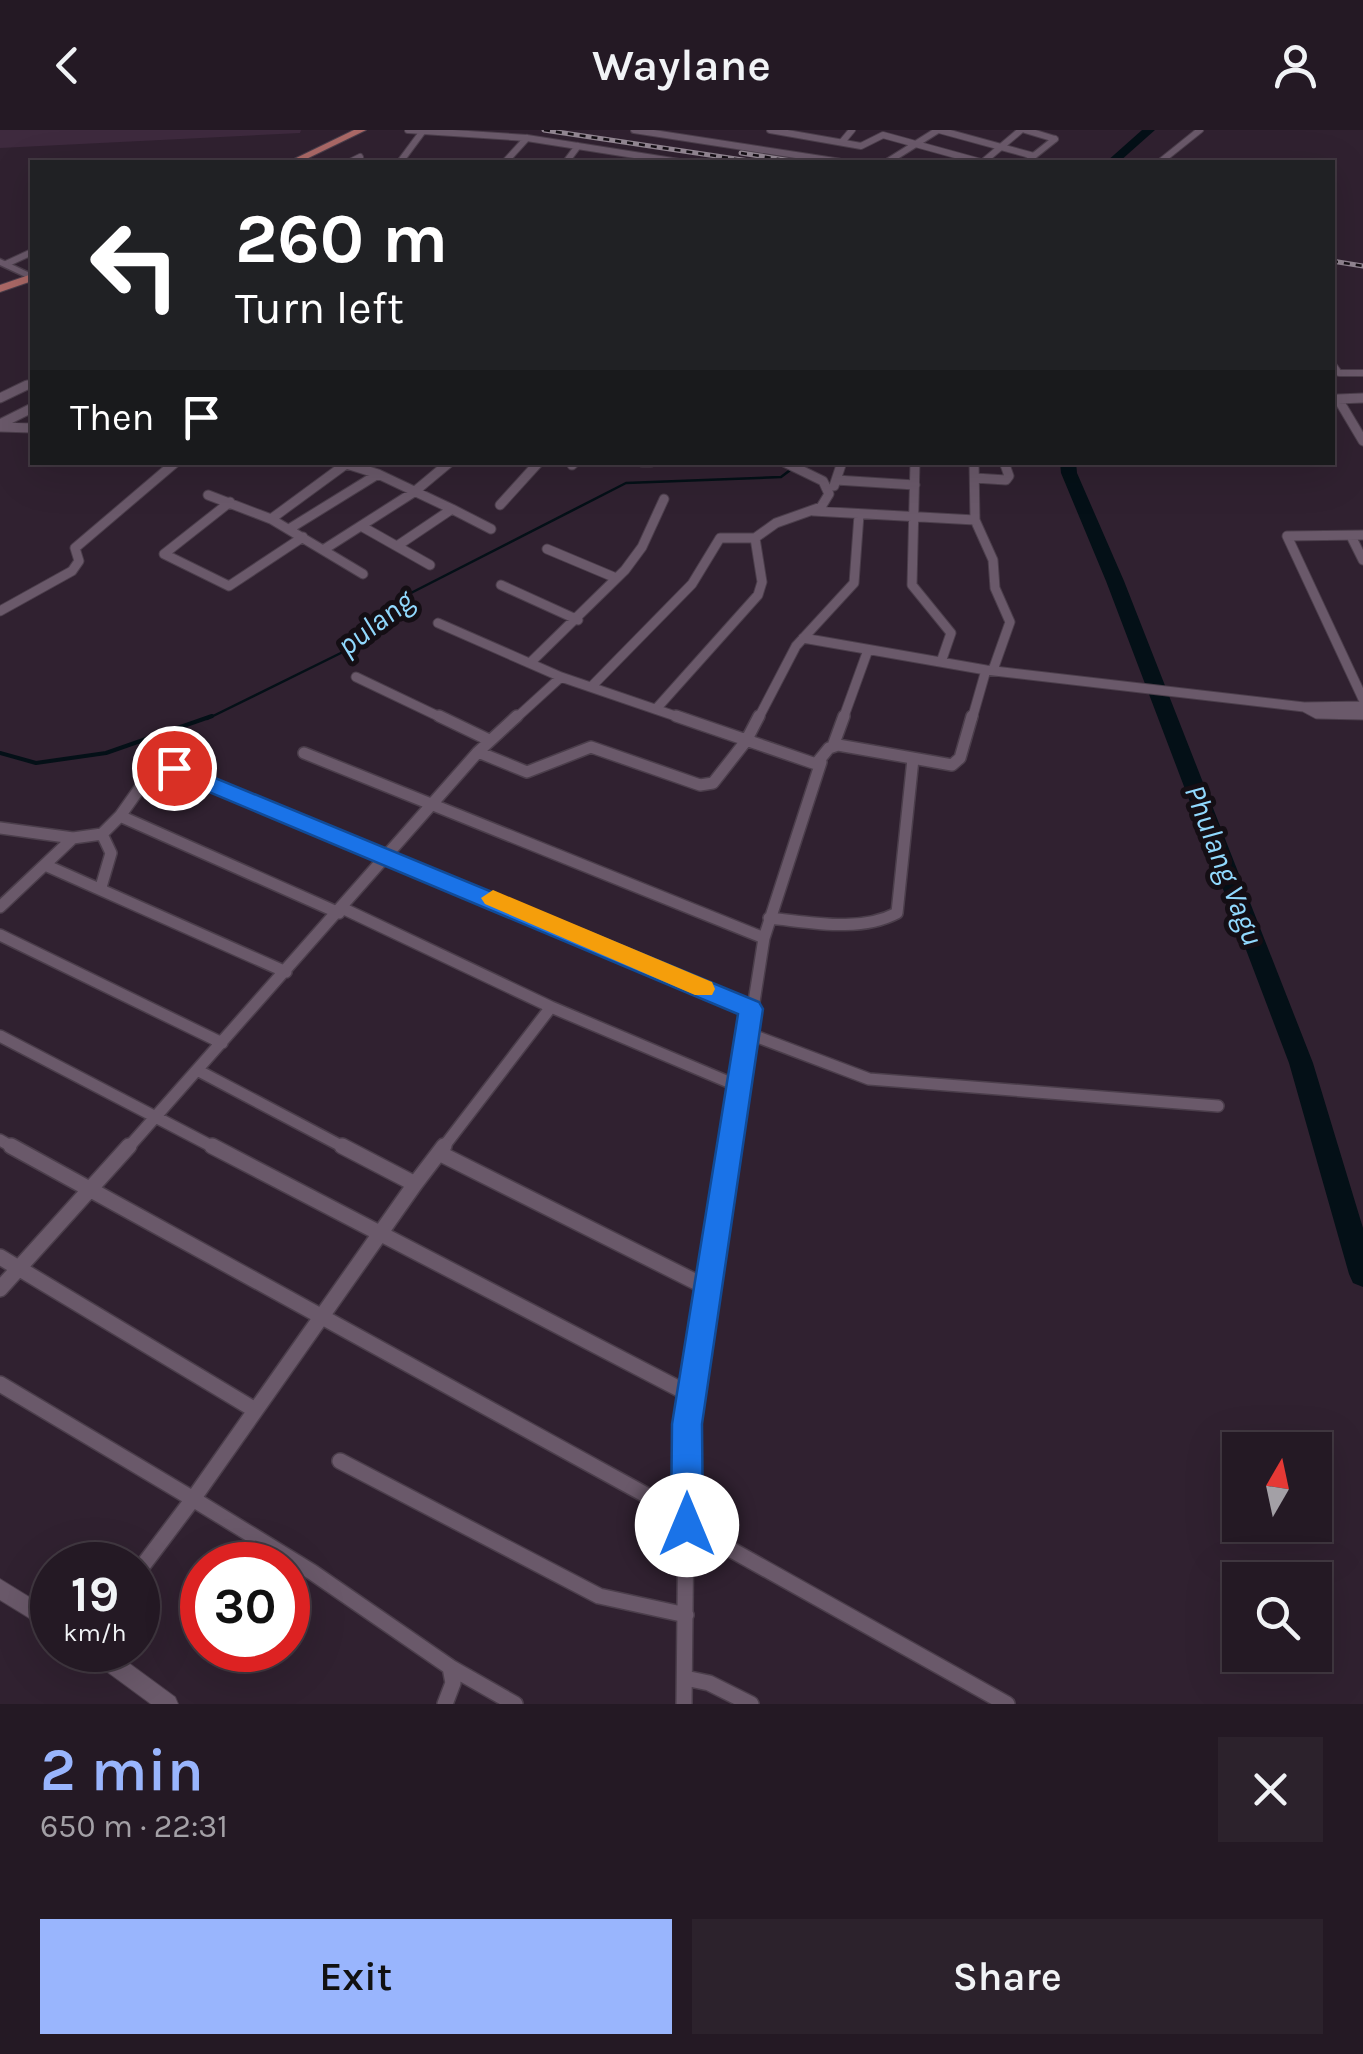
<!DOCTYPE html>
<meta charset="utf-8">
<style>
:root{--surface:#241924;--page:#2c222c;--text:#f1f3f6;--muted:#a3a0a6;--line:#413841;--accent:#99b5fd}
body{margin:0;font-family:Karla,sans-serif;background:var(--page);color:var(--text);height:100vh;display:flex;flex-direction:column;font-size:38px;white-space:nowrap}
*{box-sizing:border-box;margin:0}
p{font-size:32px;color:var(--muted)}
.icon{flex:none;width:55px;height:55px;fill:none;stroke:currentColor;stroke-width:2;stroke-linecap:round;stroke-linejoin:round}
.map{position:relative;height:1574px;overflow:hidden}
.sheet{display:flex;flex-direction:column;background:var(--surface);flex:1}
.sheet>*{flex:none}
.banner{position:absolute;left:30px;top:30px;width:1305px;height:305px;border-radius:0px;box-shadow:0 10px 40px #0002,0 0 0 2px var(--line);background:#202124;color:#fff;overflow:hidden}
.needle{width:65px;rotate:9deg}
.controls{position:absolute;left:1222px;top:1302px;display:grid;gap:20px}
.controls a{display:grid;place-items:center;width:110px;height:110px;border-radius:0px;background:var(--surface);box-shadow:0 10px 40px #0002,0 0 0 2px var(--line);font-size:50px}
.speed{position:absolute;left:30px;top:1412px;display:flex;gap:20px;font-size:50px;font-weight:700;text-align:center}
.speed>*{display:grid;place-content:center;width:130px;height:130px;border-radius:50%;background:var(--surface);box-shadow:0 10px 40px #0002,0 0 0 2px var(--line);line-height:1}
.speed small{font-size:25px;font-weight:400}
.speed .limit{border:15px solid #d22;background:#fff;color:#111}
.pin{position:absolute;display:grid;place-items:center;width:85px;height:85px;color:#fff;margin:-42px;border:5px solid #fff;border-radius:50%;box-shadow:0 2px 10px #0007}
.me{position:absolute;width:110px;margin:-55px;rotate:0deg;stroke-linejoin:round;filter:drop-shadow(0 0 8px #0008)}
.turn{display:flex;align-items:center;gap:35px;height:210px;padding:0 40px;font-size:45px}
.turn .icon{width:130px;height:130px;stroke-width:2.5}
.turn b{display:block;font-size:70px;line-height:85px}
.then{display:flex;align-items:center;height:95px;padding:0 40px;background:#0003;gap:20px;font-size:38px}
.round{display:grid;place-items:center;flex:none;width:105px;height:105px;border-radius:0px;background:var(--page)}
.summary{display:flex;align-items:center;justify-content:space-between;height:170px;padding:0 40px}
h1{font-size:60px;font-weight:600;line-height:75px;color:var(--accent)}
.primary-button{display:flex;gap:20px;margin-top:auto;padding:20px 40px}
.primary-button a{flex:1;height:115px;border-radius:0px;background:var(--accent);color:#111;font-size:40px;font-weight:600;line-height:115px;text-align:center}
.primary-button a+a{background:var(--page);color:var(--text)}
header{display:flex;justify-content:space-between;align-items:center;height:130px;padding:0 40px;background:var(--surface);font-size:45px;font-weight:600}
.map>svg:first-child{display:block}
</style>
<header><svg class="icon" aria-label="back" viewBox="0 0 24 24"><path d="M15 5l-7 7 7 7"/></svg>Waylane<svg class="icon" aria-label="person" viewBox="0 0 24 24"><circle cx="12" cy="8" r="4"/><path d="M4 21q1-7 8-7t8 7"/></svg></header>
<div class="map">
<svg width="1363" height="1574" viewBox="0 0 1363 1574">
<rect width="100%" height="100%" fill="#302130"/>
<path fill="#3e2a3e" d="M0 0H301L300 3 0 18Z"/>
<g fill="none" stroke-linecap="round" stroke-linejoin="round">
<path stroke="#041017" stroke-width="2.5" d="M207 589 353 517 407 465 626 353 781 347 801 332"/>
<path stroke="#041017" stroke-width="4" d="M0 623 36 633 106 623 212 586"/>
<path fill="#041017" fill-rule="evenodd" d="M1142 0H1155L1119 32H1106Z
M1060 332H1076L1077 343 1124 451 1313 933 1363 1098V1157L1353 1153 1349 1144 1289 933 1106 451 1061 343Z"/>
<g stroke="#4b3e4b" stroke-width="8">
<path id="minor-far3" d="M408 0 527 8 679 32
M634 0 841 32
M770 0 861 16 883 5 981 32
M939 0 1034 26
M1025 0 1055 9
M842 12 852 0
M350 32 360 27
M400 32 423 1
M505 32 527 8
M566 32 578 16
M887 32 938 0
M983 32 1021 0
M1026 32 1055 9
M1160 32 1200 0
M6 134 32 122
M1332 233 1339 243H1363
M22 257 32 252"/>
</g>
<g stroke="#4b3e4b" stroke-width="11">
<path id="minor-far2" d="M0 268 27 255
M1363 268 1338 269 1363 311
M0 294 32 278
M0 297 32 298
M340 332 378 344 452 379 397 416
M642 332H651
M915 332 912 455 951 503 941 532
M572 335 575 332
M975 348 1006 350 1009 346 1004 332
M836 350 915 355
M834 356 842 332
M208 365 271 389 363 444
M230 372 164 424 229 456 303 407
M500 375 539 332
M452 379 491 399
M813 381 975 390 974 332
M271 389 346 334
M975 390 993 430 995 458 1010 492 993 540
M361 396 430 435
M289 399 378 344
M1363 405 1287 406 1363 569
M1351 406 1363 430
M547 419 616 448
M323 420 414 362 450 332
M501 455 578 490
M0 481 72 441 79 431 75 418 176 332
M438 493 561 547 684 589
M803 508 986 540
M530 533 625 440 642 417 664 369
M356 547 444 589
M591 557 692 454 720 408H755L776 393 821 377 829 364 823 351 784 332
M1304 577 1317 584 1363 585
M656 579 758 465 762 452 755 408
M515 589 561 547
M758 589 796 516 854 453 859 385
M843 589 868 520
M972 589 986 540 1304 577 1363 576"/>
</g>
<g stroke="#4b3e4b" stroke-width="14">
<path id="minor-far1" d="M439 586 489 610
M676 586 816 634 829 618 838 615 952 635 960 628 972 586
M833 616 844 586
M478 622 527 642 591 617 700 655 713 653 746 611 759 586
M304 623 764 808
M0 698 73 708 102 704 120 686
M45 735 286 842
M101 757 111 723 102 704
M0 777 73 708
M342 778 551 877
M339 783 120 686 152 641 173 639 751 879
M769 788C810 792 859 803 897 783L913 629
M0 805 222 913
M747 903 869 949 1218 976
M0 906 217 1019
M197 940 347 1019
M0 1010 16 1019
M127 1019 478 622 517 586
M442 1019 551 877 738 956
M731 1019 764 808 821 632"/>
</g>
<g stroke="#4b3e4b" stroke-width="18">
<path id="minor" d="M11 1016 686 1387
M212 1016 691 1265
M342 1016 415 1054 444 1016
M439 1023 708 1158
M415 1054 193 1369 312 1442 450 1537 453 1553 445 1574
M0 1127 255 1280
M0 1159 129 1016
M0 1254 193 1369 138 1442
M340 1331 599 1466 686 1485
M687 1395 1007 1574
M450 1537 515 1574
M685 1548 709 1553 751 1574
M684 1574 687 1293 731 1016"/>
</g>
<g stroke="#4b3e4b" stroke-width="2">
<path id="tertiary" d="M0 1449 52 1481V1502L0 1470Z
M84 1520H111L175 1567 178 1574H151L87 1527Z"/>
</g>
<g stroke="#4b3e4b" stroke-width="3">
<path id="secondary" d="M0 129 32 144V150L0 135Z"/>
</g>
<g stroke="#4b3e4b" stroke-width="2">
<path id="trunk" d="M354 0H366L300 32H288Z
M32 144V151L0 162V155Z"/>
</g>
<use href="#minor-far3" stroke="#6a596a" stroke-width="6"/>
<use href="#minor-far2" stroke="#6a596a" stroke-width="9"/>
<use href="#minor-far1" stroke="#6a596a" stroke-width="11"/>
<use href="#minor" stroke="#6a596a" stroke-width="15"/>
<use href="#tertiary" fill="#6a596a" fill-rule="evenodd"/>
<use href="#secondary" fill="#6a596a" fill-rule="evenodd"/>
<use href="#trunk" fill="#aa6866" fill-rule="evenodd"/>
<g stroke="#928692" stroke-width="5">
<path id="rail" d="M544 0 756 32
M741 23 798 32
M1332 131 1363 136"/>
</g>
<use href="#rail" stroke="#140e14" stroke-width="2.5" stroke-dasharray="6" stroke-linecap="butt"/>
</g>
<path fill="#1a73e8" stroke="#114b97" stroke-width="2.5" d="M174 631 759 872 763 879 702 1294 703 1395 698 1406 687 1411 676 1406 671 1395 672 1294 738 884 166 644 163 638Z"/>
<path fill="#f59e0b" d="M493 760 712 852 715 859 712 865H695L485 774 481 768Z"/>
<g text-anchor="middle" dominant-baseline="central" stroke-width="10" stroke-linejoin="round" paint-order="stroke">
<g font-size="30" font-style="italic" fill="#91d9fe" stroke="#140e14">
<text transform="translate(375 493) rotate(-37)">pulang</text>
<text transform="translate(1224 735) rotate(69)">Phulang Vagu</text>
</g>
</g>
</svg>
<div class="controls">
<a><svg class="needle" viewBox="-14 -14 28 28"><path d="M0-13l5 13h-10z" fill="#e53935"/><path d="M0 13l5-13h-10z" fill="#a3a0a6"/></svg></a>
<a><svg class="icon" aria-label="search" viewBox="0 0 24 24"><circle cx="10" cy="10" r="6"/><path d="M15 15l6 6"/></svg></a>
</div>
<div class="speed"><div>19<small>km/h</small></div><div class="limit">30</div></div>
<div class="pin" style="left:174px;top:638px;background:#d93025"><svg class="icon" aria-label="arrive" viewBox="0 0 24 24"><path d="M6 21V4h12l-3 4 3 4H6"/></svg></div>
<svg class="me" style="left:687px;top:1395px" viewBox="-20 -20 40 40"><circle r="19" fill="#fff"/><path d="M0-13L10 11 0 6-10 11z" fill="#1a73e8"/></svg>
<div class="banner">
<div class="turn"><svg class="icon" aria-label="left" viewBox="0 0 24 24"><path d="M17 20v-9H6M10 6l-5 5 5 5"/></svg><div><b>260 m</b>Turn left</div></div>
<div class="then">Then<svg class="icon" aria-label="arrive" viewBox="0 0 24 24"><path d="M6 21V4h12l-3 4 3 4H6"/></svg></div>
</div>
</div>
<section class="sheet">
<div class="summary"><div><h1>2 min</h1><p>650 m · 22:31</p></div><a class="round"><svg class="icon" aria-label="close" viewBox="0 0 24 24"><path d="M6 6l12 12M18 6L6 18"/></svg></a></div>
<div class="primary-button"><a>Exit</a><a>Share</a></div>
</section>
